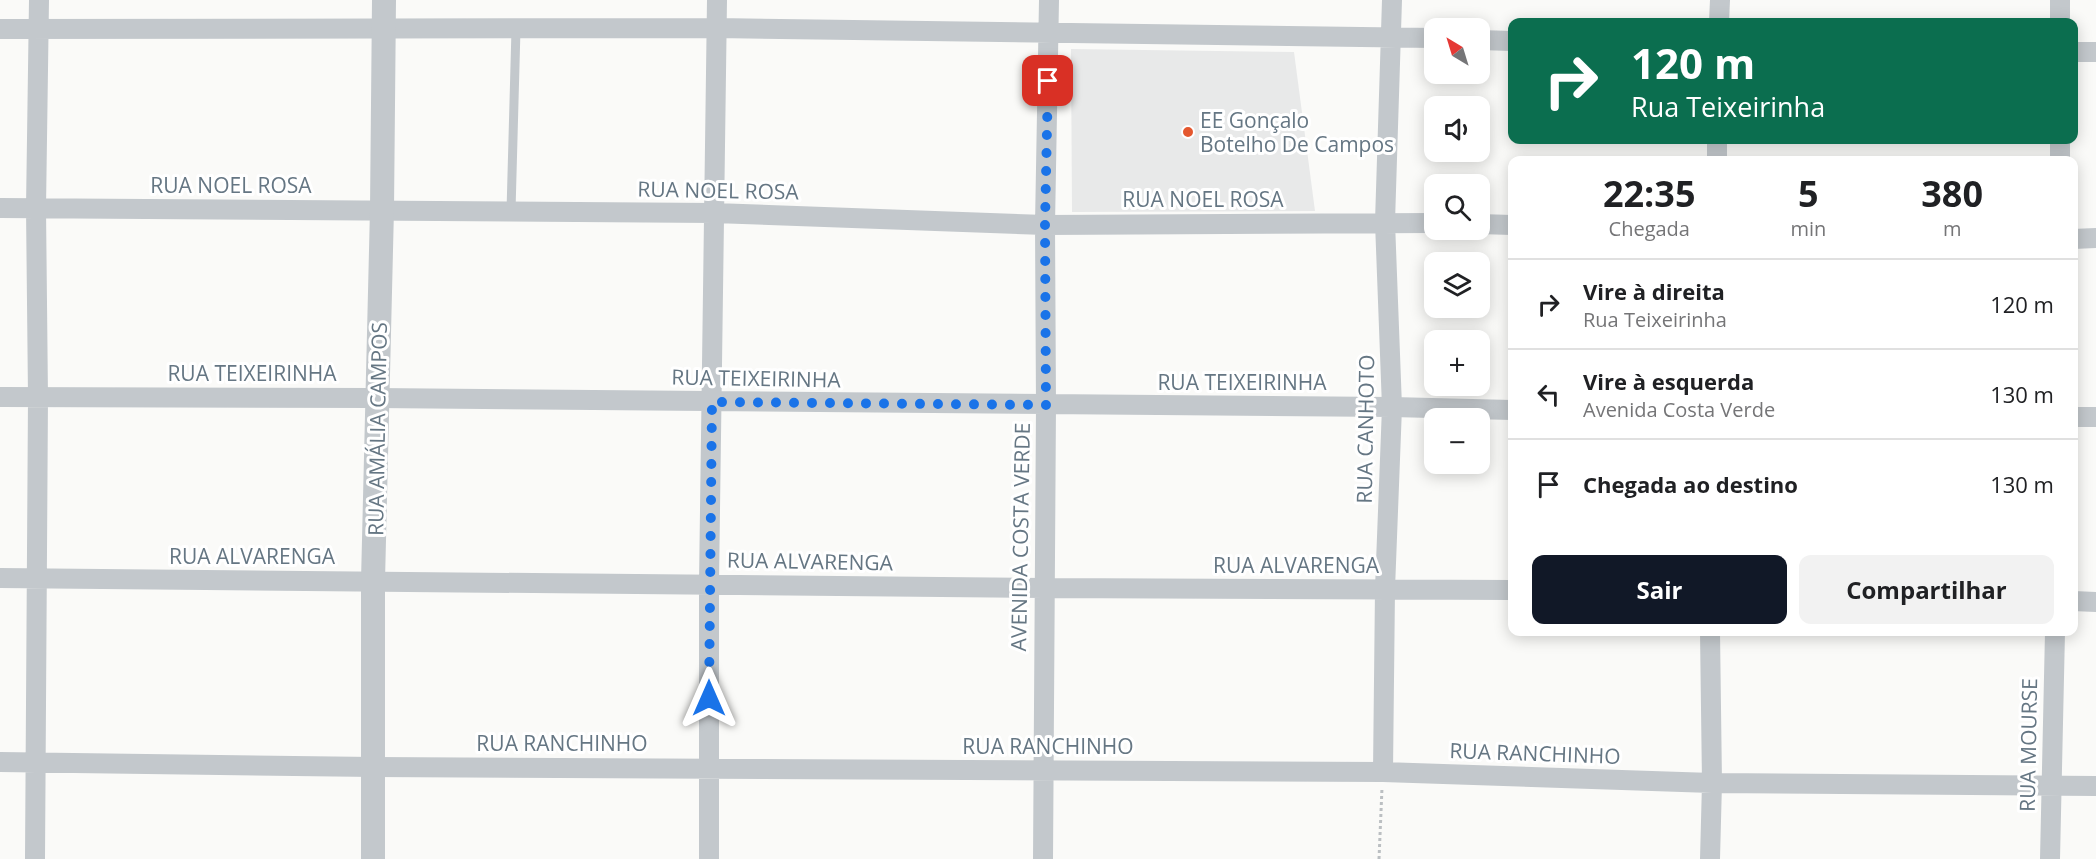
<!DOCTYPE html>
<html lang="pt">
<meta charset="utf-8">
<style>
:root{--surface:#fff;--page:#f2f2f2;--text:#202124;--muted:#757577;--line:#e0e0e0;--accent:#111827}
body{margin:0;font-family:"Open Sans",sans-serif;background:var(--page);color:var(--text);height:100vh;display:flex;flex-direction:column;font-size:22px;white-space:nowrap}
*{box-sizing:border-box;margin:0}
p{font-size:20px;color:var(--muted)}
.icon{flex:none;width:33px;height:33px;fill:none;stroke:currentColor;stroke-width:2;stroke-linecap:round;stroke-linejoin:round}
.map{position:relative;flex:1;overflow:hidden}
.drawer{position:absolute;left:1508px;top:156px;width:570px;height:480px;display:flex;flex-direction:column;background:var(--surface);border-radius:12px;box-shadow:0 3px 15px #0003}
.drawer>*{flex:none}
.top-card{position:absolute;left:1508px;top:18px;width:570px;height:126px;border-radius:12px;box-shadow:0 3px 15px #0003;background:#0b6e4f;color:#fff;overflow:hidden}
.needle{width:39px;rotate:322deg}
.fabs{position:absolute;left:1424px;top:18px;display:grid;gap:12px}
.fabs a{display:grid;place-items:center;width:66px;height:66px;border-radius:12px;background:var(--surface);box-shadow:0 3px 15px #0003;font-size:30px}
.pin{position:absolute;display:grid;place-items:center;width:51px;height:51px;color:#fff;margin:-26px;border-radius:12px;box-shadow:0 3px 9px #0006}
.me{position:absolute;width:66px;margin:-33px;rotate:0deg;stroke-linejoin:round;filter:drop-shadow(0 0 4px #0008)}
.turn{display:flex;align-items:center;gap:21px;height:126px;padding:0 24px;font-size:27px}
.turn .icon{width:78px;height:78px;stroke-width:2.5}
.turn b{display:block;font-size:42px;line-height:51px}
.eta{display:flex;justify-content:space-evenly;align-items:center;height:102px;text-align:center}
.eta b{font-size:36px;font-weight:700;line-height:42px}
.primary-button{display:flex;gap:12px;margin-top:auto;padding:12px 24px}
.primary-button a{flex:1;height:69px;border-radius:12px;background:var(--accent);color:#fff;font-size:24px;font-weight:700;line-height:69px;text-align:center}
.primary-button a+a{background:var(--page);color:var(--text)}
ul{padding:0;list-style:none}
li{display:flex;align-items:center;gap:18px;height:90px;padding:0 24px;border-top:2px solid var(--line)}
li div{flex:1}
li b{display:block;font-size:22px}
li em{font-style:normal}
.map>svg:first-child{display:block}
</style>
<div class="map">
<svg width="2096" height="859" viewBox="0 0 2096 859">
<rect width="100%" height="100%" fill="#fafaf8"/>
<path fill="#e8e9e9" d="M1071 49 1294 52 1315 211 1072 212Z"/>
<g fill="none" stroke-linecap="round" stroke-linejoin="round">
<path stroke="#bbbfc2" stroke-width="3" stroke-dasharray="3 3" stroke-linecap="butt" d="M1379 859 1382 788"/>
<path stroke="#c3c8cc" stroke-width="9" d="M511 211 516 29"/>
<path stroke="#c3c8cc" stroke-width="20" d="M1719 22 1720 0
M2060 22V0
M0 29 717 28 1434 38
M1479 40 1512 41
M2073 52H2096
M2060 140V160
M1717 160V140
M0 208 714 213 1045 225 1434 223
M1479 224 1512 225
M2073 239 2096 238
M0 397 377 398 1392 407 1512 410
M2073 417H2096
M0 578 1044 588 1512 590
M2073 601 2096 602
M1710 632 1712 783 1710 859
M0 762 374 767 1383 772 1712 783 2096 786
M1383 772 1385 589 1392 407 1385 222 1392 0
M35 859 38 397 36 208 39 0
M709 859V583L717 0
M1043 859 1046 405 1045 225 1049 0
M2050 859 2055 632"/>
<path stroke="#c3c8cc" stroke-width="24" d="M373 859V581L382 209 384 0"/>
</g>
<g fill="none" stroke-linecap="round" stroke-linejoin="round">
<path stroke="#1a73e8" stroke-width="10" stroke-dasharray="0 18" d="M709 698 712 402 1046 405 1045 225 1048 81"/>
</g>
<circle fill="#e4572e" stroke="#fff" stroke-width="2" cx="1188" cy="132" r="6"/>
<g text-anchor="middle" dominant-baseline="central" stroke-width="6" stroke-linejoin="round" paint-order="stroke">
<g font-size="21" fill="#657683" stroke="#fff" text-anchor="start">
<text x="1200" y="120">EE Gonçalo<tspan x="1200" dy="24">Botelho De Campos</tspan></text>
</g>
<g font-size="21" fill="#657683" stroke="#fff">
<text x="231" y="185">RUA NOEL ROSA</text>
<text transform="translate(718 190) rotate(1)">RUA NOEL ROSA</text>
<text x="1203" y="199">RUA NOEL ROSA</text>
<text x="252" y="373">RUA TEIXEIRINHA</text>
<text transform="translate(756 378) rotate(1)">RUA TEIXEIRINHA</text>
<text x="1242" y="382">RUA TEIXEIRINHA</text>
<text transform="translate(377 429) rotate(-89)">RUA AMÁLIA CAMPOS</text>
<text transform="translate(1365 429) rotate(-89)">RUA CANHOTO</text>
<text transform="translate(1020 537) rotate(-89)">AVENIDA COSTA VERDE</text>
<text x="252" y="556">RUA ALVARENGA</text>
<text transform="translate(810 561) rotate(1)">RUA ALVARENGA</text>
<text x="1296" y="565">RUA ALVARENGA</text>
<text x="562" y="743">RUA RANCHINHO</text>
<text transform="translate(2028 745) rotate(-89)">RUA MOURSE</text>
<text x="1048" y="746">RUA RANCHINHO</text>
<text transform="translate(1535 753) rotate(2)">RUA RANCHINHO</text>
</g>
</g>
</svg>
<div class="fabs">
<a><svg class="needle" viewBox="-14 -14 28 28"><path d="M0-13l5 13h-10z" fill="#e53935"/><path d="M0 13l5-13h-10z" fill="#757577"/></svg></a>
<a><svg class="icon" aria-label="sound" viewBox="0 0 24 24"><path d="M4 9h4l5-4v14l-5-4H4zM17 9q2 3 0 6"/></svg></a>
<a><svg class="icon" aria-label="search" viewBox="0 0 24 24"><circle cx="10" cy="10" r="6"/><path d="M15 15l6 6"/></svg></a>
<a><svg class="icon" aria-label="layers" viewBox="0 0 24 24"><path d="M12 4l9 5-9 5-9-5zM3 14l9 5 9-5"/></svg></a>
<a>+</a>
<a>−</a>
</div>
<div class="pin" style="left:1048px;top:81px;background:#d93025"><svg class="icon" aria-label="arrive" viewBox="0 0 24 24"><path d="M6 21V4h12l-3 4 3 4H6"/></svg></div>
<svg class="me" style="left:709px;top:698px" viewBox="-20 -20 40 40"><path d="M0-17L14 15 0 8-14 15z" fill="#1a73e8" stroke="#fff" stroke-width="4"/></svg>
<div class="top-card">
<div class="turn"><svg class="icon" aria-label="right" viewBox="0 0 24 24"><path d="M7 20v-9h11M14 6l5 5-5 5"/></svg><div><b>120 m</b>Rua Teixeirinha</div></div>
</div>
<section class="drawer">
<div class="eta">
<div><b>22:35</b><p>Chegada</p></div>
<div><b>5</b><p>min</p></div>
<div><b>380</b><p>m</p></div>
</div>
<ul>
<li><svg class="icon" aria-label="right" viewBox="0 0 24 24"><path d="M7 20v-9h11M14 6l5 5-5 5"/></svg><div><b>Vire à direita</b><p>Rua Teixeirinha</p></div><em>120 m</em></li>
<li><svg class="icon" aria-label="left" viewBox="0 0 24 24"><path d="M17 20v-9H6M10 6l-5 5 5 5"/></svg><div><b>Vire à esquerda</b><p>Avenida Costa Verde</p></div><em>130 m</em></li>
<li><svg class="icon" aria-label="arrive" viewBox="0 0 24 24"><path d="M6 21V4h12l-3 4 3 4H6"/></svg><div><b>Chegada ao destino</b></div><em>130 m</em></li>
</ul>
<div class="primary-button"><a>Sair</a><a>Compartilhar</a></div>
</section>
</div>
